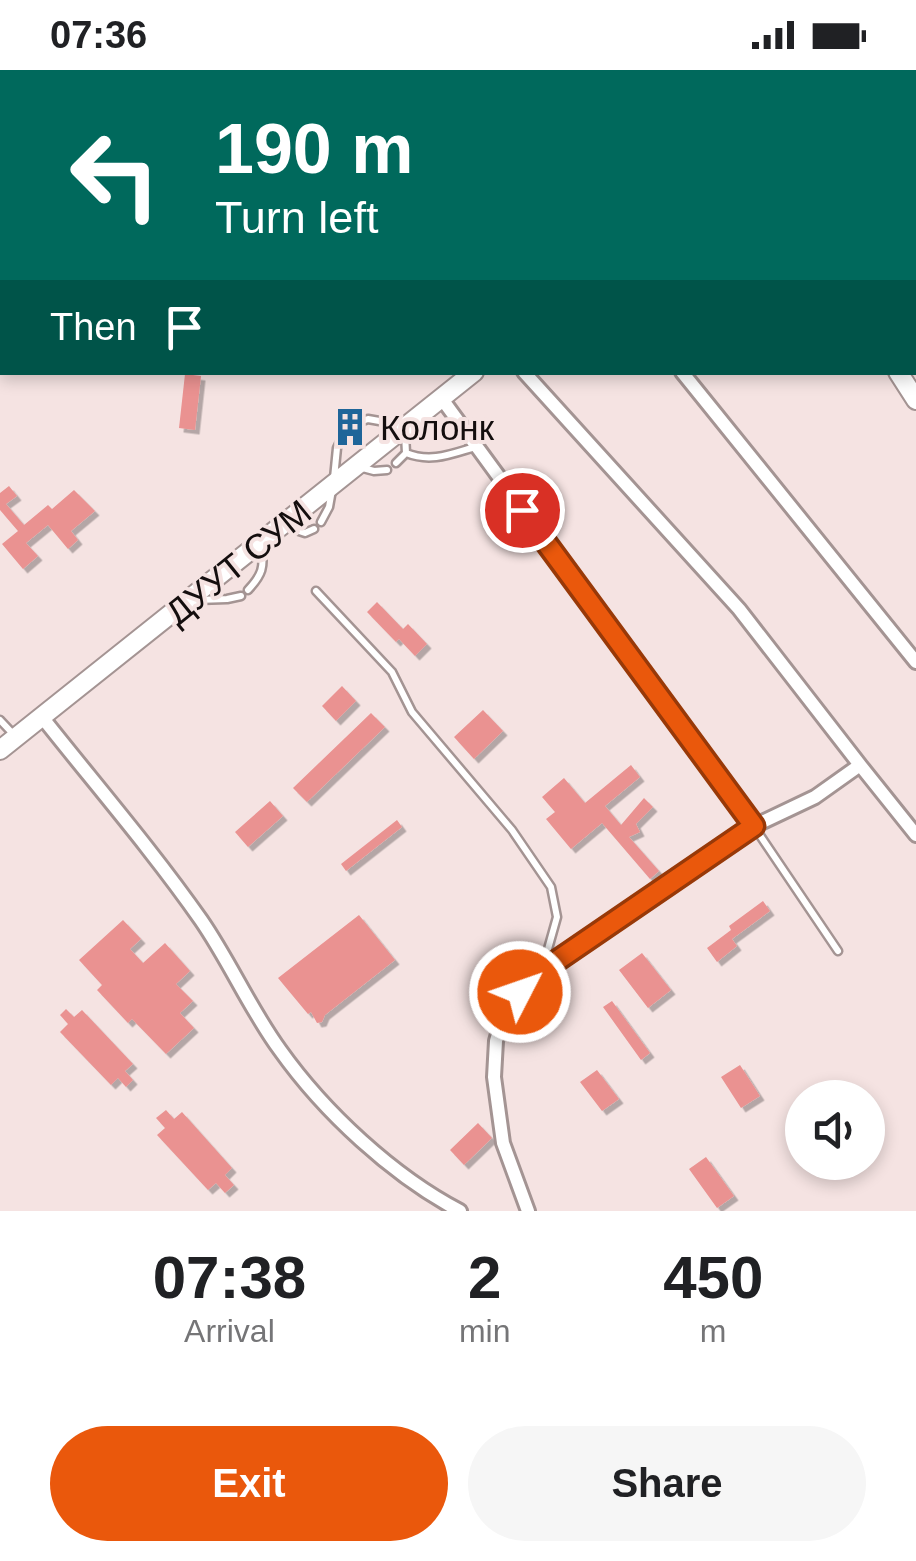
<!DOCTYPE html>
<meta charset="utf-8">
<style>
:root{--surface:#fff;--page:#f6f6f6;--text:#202124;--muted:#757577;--accent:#ea580c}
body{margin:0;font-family:Helvetica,sans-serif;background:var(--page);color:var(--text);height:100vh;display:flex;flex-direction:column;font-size:38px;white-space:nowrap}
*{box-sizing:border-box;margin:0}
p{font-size:32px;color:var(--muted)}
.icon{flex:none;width:55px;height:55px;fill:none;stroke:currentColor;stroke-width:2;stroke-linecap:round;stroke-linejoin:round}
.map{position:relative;height:1141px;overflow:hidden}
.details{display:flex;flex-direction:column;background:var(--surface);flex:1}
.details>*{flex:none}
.hud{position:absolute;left:0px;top:0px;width:918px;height:305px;box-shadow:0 5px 15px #0003;background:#00695c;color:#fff;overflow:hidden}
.controls{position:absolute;left:785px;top:1010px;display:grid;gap:20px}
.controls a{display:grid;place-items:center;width:100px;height:100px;border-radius:50%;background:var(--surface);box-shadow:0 5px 15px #0003;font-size:50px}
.pin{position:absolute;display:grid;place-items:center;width:85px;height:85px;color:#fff;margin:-42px;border:5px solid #fff;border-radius:50%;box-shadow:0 2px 10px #0007}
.me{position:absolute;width:110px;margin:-55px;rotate:49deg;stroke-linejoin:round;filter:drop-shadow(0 0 8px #0008)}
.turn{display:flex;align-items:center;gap:35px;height:210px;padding:0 50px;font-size:45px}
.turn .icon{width:130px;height:130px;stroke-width:2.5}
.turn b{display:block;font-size:70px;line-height:85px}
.then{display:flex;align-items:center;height:95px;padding:0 50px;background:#0003;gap:20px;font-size:38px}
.eta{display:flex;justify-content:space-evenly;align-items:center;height:170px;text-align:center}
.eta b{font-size:60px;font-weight:800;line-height:70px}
.primary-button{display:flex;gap:20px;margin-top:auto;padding:20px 50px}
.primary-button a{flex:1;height:115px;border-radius:60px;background:var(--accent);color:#fff;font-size:40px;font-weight:800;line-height:115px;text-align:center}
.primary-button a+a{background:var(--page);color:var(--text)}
.status{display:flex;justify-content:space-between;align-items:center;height:70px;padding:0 50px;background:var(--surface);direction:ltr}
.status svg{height:28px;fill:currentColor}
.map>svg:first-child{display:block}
</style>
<div class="status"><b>07:36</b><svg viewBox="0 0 49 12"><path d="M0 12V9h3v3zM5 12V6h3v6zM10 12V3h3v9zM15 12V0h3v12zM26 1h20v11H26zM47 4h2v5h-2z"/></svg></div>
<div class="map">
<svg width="916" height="1141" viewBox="0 0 916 1141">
<defs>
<filter id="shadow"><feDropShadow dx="4.5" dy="4.5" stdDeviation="0" flood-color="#0004"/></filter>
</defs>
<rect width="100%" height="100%" fill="#f5e3e2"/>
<path fill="#ea9291" filter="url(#shadow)" d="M185 304 201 306 195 360 179 358Z
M9 416 17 426 6 434 24 455 48 435 52 439 74 420 95 441 71 461 78 470 68 479 48 455 26 473 38 486 23 499 2 474 18 461 0 440V423Z
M377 532 403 559 408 554 427 574 415 586 399 569 396 572 367 542Z
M342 616 356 631 336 651 322 636Z
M483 640 503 661 474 689 454 667Z
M371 643 385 657 307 732 293 718Z
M631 695 640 707 605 736 621 755 644 728 653 737 636 754 640 762 629 767 659 801 650 809 602 753 571 779 546 749 555 742 542 727 564 708 585 733Z
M270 731 283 746 248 777 235 762Z
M397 750 402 757 346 801 341 794Z
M763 831 770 841 732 869 737 876 717 892 707 878 731 860 729 856Z
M359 845 395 890 325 945 322 952 317 953 311 942 308 944 278 908Z
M123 850 141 869 130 879 143 893 165 873 190 901 176 914 193 931 180 943 194 958 166 984 132 949 128 953 97 920 102 915 79 890Z
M642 883 671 920 648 938 619 900Z
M612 931 650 983 641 990 603 937Z
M66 939 74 947 82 940 133 994 125 1001 133 1010 126 1017 118 1008 111 1015 60 962 68 954 60 945Z
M740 995 760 1026 741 1038 721 1007Z
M597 1000 619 1029 602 1041 580 1012Z
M166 1040 174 1049 182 1042 232 1098 225 1105 234 1115 225 1123 216 1113 208 1120 157 1065 165 1058 156 1048Z
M478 1053 492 1068 464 1095 450 1080Z
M706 1087 734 1126 717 1138 689 1099Z"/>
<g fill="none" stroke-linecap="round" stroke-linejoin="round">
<g stroke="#a49493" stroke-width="11">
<path id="service" d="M826 0V2
M354 354 368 349 402 355
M406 383C431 393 451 384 475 377
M396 393 406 383 405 364
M359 397 374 401 387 400
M334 408 337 378 345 361
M321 452 329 437 332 420
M287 457 305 463 314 459
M248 520C262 505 265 497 261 476
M316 521 392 602 412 642 512 760 551 817 557 847 548 879 538 900
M197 530 227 529 241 526
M0 650 15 666
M755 758 838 881"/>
</g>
<g stroke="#a49493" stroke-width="18">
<path id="minor" d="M910 2 914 0
M915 285 916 284
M524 302 739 539 860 695 815 727 754 756 536 905 505 939 496 971 494 1007 503 1073 528 1141
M682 302 916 592
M442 329 754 756
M42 647C95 714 152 780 201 850 230 892 250 939 280 980 324 1042 393 1106 460 1141
M860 695 916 765"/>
</g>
<g stroke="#a49493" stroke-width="22">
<path id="secondary" d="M898 302 916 330
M0 680 474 302"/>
</g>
<g stroke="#a49493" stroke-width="25">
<path id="trunk" d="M538 0 545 2
M846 2 849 0"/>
</g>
<use href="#service" stroke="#fff" stroke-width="6"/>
<use href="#minor" stroke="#fff" stroke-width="12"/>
<use href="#secondary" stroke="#fff" stroke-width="18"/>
<use href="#trunk" stroke="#fff" stroke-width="20"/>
</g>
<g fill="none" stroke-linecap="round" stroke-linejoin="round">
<g stroke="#983908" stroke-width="25">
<path id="route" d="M520 922 536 905 754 756 522 440"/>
</g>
<use href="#route" stroke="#ea580c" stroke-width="18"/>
</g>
<defs>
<g id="building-bare" transform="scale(3)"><path d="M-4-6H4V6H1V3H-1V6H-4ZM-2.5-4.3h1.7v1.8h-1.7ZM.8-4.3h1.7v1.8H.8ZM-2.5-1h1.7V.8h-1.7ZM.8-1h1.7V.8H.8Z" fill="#1e6599" stroke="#f5e3e2" stroke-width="2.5" paint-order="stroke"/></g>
</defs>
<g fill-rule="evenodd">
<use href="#building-bare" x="350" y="357"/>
</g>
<g text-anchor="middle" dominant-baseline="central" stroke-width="8" stroke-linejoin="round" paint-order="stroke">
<g font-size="35" fill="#140e0e" stroke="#f5e3e2" text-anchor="start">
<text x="380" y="357">Колонк</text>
</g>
<g font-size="35" fill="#140e0e" stroke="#f5e3e2">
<text transform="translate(238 492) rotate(-39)">ДУУТ СУМ</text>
</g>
</g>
</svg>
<div class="controls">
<a><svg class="icon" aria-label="sound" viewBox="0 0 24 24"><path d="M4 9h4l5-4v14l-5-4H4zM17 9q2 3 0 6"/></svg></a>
</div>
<div class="pin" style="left:522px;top:440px;background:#d93025"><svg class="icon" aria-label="arrive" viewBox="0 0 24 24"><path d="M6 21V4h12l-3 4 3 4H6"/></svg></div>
<svg class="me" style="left:520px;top:922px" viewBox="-20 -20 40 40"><circle r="17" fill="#ea580c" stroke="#fff" stroke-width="3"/><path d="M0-11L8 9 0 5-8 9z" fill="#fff"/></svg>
<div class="hud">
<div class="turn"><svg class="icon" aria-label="left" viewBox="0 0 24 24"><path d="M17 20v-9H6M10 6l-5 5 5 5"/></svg><div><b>190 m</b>Turn left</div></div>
<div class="then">Then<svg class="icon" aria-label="arrive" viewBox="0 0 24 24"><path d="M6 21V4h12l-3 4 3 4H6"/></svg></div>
</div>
</div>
<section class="details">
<div class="eta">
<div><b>07:38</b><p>Arrival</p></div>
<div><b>2</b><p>min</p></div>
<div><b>450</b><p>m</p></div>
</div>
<div class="primary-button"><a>Exit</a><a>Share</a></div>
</section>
